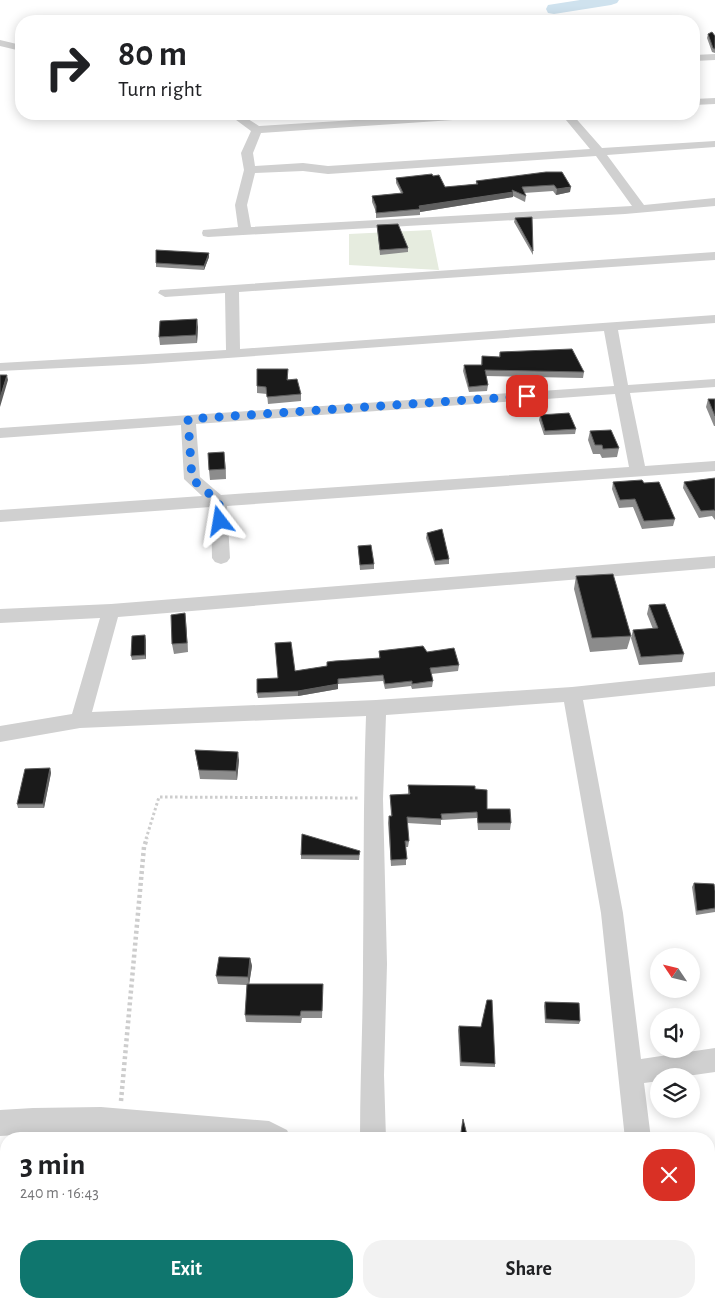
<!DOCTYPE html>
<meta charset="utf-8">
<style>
:root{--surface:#fff;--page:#f2f2f2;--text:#202124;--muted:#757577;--accent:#0f766e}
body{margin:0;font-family:"Alegreya Sans",sans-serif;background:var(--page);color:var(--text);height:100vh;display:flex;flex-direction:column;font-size:19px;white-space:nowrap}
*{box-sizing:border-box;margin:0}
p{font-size:16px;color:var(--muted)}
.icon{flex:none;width:28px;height:28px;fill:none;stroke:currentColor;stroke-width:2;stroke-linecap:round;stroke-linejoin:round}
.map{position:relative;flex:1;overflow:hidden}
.drawer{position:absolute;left:0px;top:1132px;width:715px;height:176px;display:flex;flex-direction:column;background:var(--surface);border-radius:20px 20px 0 0;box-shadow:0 2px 12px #0003}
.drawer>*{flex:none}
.guide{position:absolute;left:15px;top:15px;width:685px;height:105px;border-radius:20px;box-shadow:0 2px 12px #0003;background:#fff;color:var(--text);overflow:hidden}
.needle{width:32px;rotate:305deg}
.buttons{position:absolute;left:650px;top:948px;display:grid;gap:10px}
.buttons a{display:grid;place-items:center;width:50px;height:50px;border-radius:50%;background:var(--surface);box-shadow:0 2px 12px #0003;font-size:25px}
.pin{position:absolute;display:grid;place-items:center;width:42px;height:42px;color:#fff;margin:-21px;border-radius:10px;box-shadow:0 2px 8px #0006}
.me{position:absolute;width:55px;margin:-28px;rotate:346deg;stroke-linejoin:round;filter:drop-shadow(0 0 4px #0008)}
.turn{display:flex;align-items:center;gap:18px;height:105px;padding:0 20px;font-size:22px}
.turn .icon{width:65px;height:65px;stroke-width:2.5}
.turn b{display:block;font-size:35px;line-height:42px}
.round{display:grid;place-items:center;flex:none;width:52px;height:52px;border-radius:20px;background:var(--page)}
.overview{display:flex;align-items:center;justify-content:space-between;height:85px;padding:0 20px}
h1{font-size:30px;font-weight:700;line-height:38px}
.button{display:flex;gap:10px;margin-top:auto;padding:10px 20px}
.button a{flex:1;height:58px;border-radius:20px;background:var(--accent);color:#fff;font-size:20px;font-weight:700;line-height:58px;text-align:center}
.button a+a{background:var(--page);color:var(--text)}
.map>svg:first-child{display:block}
</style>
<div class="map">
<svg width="715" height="1308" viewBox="0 0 715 1308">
<rect width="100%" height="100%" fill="#fff"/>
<path fill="#e6ecdf" d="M431 230 439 270 349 265V234Z"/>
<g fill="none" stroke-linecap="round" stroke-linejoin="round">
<path fill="#cfe2ee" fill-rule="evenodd" d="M580 0H619L617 3 611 5 554 14 548 13 546 9 548 5Z"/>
<path stroke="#cdcdcd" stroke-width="3" stroke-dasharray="2.5 2.5" stroke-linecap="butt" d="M146 839 159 797 358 798"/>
<path stroke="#cdcdcd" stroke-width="4.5" stroke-dasharray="3 3" stroke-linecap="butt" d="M121 1101 144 847 147 838
M92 1308 93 1302"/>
<path fill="#d0d0d0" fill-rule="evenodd" d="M0 40 21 45V51L0 46Z
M715 54V60L694 61V55Z
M715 98V104L694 105V99Z
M228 114H240L259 126 451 114H503L497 117 261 133 253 153 255 166 303 163 328 166 590 149 561 114H572L602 148 715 141V147L607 155 644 205 715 198V206L625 214 208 237 203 236 202 233 203 230 238 227 235 205 244 170 241 153 251 131ZM596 156 632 206 251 227 247 205 255 173 303 171 328 174Z
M715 252V260L239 292 240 349 715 315V323L618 330 628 385 715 379V387L630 393 645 466 715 461V471L227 506 230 558 227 562 221 564 215 562 212 558 211 507 0 522V510L202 496 184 479 181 425 0 438V428L614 386 604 331 143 364 0 371V363L226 350 225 293 165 297 158 293 160 290ZM615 394 629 467 221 495 200 477 196 424Z
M715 556V568L118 617 92 712 376 700 572 687 715 672V686L583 700 623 913 641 1059 715 1048V1072L687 1076H659V1081L644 1083 651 1139H625L601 913 564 702 386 715 383 799 387 964 384 1075 386 1139H360C360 1080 363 1022 363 964 364 881 363 799 366 716L80 728 0 742V726L72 714 100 618 0 623V609L111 604Z
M101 1107 269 1121 287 1130 291 1139H186L67 1132 0 1136V1110L33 1108Z
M362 1302H390V1308H362Z
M645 1302H673L674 1308H646Z"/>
</g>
<path fill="#8c8c8c" d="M708 34 715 36V53L712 52 707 38Z
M546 172 570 192 556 195 553 191 524 193 526 196 525 202 513 196V197L420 212V215L376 218V212L372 202V196L401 193 396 183V178L433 176 445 187 476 184V181Z
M515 218 533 251V255L514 222Z
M377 225 408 248V252L380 255Z
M209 253V257L204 270 156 267V263Z
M198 327 197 343 160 345 159 337Z
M500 352 584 372 583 378 486 376 488 385 487 391 469 392 463 371 464 365H481L482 356 499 357Z
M288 376V379L301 394V401L268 404 267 394 257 393V386Z
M708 399H715V426H714L706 407Z
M540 415 576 429 575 434 544 435 539 420Z
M590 431 619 448 617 457 602 458 600 454H593L588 440Z
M225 461 226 479 210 480 209 470Z
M715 478V520L712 516 699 518 683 488 684 482Z
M613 482 675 519 673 526 642 529 633 507 619 508 612 489Z
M427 533 449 559V564L435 565 426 538Z
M358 546 374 564V569L360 570Z
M576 576 631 636 627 649 590 652 574 589Z
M649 605 684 654 682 662 639 665 631 638 633 630 653 629 647 614Z
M185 613 188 652 174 654 172 644Z
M146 640V659L132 660 131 656Z
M379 651 427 652 459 665 458 671 431 674 433 681 432 687 412 689 411 686 385 689 383 681 338 684V689L298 696 258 698 257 693 278 678 295 671 379 658Z
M195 750 239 760 237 780 200 779Z
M50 768 51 773 44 808H18L17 804Z
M408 785 475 789 487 809 511 823 510 830H478L477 818 441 820V825L407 823 409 841 408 847H406V865L391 866 388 823 389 816H391L390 795 408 794Z
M360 851 359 860 301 859V855Z
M694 883 715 891V912L696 915 692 887Z
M250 958 252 966 249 984 323 992 322 1018H302L301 1023 246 1022 245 1015 247 985 218 984 216 976Z
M545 1002 580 1021 579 1024 545 1023 544 1006Z
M459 1026 495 1064V1067L460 1066 458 1030Z"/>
<path fill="#5f5f5f" d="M571 187 570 192 556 195 557 189Z
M513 192V197L420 212V209L419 206Z
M209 253V257L204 270V266Z
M197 319 198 327 197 343 196 335Z
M7 375 8 380 0 407V398Z
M224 452 225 461 226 479 225 469Z
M185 613 186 622 188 652 187 643Z
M145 635 146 640V659L145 655Z
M338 684V689L298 696V691Z
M238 752 239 760 237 780 236 771Z
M50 768 51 773 44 808 43 804Z
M250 958 252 966 249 985 248 977Z"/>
<path fill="#1a1a1a" stroke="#5f5f5f" d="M712 32 715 36V49L713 48 708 34Z
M546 172H562L571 187 557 189 554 185 522 187 526 196 512 190 513 192 419 206 420 209 376 213V206L372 196 403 193 396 178 432 174 433 176 439 175 445 187 478 184 476 181Z
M532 217 533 251 515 218Z
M398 224 408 248 380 250 377 225Z
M156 250 209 253 204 266 156 263Z
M197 319 196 335 159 337 160 321Z
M572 349 584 372 485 370 488 385 469 387 464 365H482V356L500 357V352Z
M257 369H288L287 380 297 379 301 394 267 397 266 387 257 386Z
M0 375H7L0 398Z
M708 399H715V416Z
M569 413 576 429 545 431 540 415Z
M611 430 619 448 603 449 602 445H595L590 431Z
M224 452 225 469 209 470 208 453Z
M715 478V511L714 510 701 511 684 482Z
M642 480 644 483 659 482 675 519 644 521 635 499 620 500 613 482Z
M442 529 449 559 435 561 427 533Z
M371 545 374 564 360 565 358 546Z
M613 574 631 636 592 638 576 576Z
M665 604 684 654 641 657 633 630 658 628 649 605Z
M185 613 187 643 172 644 171 615Z
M145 635V655L131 656 132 636Z
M291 642 295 671 327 666V662L335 661 380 658 379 651 423 646 427 652 454 648 459 665 430 668 433 681 412 684V681L385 684 383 675 338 679V684L298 691 257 693V679L278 678 275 643Z
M195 750 238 752 236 771 199 770Z
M50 768 43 804H17L25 769Z
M408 785 475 786V789L487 790V809H510L511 823H478L477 812 441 814 442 819 407 817 409 841H405L407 859 391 860 389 816H392L390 795 410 794Z
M302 834 360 851 359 855H301Z
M694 883 714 884 715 891V908L697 911Z
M219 957 250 958 248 977 216 976Z
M247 984H323L322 1011H301L300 1016 245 1015Z
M487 1000H492L495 1064 461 1062 459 1026 481 1027Z
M545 1002 579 1003 580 1021 546 1019Z
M463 1119 468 1139H460Z
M227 1302H334V1308H227Z"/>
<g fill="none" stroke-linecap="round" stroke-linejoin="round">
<path stroke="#1a73e8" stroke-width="9" stroke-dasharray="0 16.2" d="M220 521 219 502 192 479 188 419 527 396"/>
</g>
</svg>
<div class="buttons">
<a><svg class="needle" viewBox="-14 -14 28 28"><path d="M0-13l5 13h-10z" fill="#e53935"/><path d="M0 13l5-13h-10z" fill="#757577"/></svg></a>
<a><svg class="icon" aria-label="sound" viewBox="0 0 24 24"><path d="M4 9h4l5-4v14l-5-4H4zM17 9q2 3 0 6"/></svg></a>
<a><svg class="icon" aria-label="layers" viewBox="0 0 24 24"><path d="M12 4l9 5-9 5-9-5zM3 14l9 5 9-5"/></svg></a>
</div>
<div class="pin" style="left:527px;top:396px;background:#d93025"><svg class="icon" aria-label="arrive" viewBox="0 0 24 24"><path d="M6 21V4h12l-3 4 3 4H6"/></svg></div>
<svg class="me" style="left:220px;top:521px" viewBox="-20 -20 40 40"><path d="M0-17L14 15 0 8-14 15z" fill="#1a73e8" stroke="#fff" stroke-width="4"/></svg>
<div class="guide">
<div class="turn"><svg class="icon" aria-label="right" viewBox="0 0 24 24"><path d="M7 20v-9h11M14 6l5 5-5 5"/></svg><div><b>80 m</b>Turn right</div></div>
</div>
<section class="drawer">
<div class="overview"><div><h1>3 min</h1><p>240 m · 16:43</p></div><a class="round" style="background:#d93025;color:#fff"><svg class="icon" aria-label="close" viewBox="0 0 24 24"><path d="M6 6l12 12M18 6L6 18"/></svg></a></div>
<div class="button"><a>Exit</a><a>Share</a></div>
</section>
</div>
